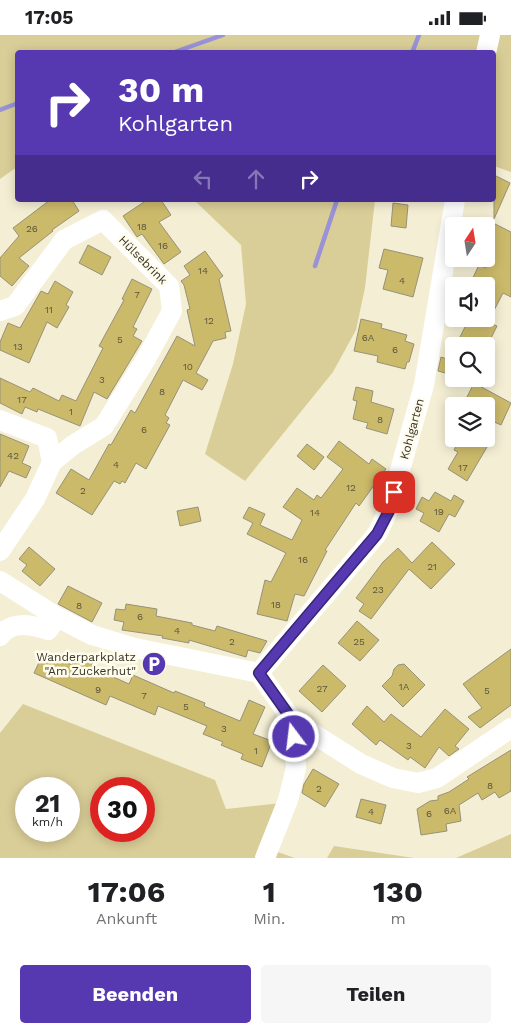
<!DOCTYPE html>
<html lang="de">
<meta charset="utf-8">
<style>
:root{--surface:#fff;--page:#f6f6f6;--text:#202124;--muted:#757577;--accent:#5639b1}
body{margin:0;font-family:"Work Sans",sans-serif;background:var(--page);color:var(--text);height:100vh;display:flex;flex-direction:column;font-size:19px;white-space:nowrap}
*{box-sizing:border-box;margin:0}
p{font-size:16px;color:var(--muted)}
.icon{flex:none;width:28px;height:28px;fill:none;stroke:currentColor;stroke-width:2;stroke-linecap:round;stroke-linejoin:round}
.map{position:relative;height:823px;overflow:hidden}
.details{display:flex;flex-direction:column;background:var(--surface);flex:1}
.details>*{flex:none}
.hud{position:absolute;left:15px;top:15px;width:481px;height:152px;border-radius:5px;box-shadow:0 2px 12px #0003;background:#5639b1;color:#fff;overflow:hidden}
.needle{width:32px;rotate:12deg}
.controls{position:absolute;left:445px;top:182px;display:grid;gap:10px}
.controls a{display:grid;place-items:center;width:50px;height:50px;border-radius:5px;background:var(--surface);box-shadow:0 2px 12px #0003;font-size:25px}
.speed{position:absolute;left:15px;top:742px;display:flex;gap:10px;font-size:25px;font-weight:700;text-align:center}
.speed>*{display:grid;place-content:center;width:65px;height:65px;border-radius:50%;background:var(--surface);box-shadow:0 2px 12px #0003;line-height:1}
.speed small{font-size:12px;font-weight:400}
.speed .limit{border:8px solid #d22;background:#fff;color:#111}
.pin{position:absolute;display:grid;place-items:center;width:42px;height:42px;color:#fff;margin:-21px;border-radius:10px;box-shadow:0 2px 8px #0006}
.me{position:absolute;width:55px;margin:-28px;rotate:345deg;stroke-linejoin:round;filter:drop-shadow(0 0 4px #0008)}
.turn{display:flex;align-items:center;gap:18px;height:105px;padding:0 20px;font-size:22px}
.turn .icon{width:65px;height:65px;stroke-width:2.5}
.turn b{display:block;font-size:35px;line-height:42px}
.lanes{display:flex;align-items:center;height:48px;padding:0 20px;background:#0003;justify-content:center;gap:25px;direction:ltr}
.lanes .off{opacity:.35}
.eta{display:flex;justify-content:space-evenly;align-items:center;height:85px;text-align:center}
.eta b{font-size:30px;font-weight:700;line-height:35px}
.primary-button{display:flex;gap:10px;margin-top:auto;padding:10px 20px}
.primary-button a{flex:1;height:58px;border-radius:5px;background:var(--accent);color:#fff;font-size:20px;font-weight:700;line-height:58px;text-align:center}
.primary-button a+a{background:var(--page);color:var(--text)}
.status{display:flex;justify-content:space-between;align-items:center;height:35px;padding:0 25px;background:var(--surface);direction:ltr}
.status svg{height:14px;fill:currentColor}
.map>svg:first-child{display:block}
</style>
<div class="status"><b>17:05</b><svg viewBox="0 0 49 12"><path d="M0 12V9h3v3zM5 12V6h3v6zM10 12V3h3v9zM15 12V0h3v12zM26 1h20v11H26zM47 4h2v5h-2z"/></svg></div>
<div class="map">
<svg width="511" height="823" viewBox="0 0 511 823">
<rect width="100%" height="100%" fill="#f4efd4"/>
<path fill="#dace98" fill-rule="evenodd" d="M0 0H511V137L494 131V18H18L17 132 0 144Z
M194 165H375L365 253 356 295 333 337 245 446 205 419 233 329 246 269 241 210Z
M23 669 215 745 226 774 281 768 266 813 295 823H0V698ZM26 754H69V796H26ZM101 754H144V796H101Z
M511 799V823H456Z
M334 811 414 823H327Z"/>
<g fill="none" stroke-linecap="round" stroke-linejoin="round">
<path stroke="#9992d9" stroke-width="4.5" d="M172 18 223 0
M412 18 419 0
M0 75 18 68
M315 231 337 165"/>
</g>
<path fill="#ccba6b" stroke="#969179" d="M494 140 510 148 494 184Z
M50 165H72L79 176 52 195 53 196 19 223 29 231 12 251 0 241V223L19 201 13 193Z
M147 165H161L171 180 159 187 181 217 164 229 142 199 137 202 123 181Z
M393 168 408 170 406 193 391 191Z
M493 188 511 197V262L503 258 488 287 497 291 487 311H477L460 302 469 284 486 286V251H469L479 230 486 233V202Z
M88 210 111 222 102 240 79 228Z
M384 214 423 223 413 262 383 254 388 235 379 233Z
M205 216 223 241 219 244 231 296 225 297 226 303 213 306 196 338 208 345 202 355 183 345 165 380 169 383 166 388 170 390 146 434 136 428 125 448 122 446 120 449 114 446 92 480 56 458 71 434 89 445 109 409 111 410 131 375 135 378 177 301 195 311 187 275 190 274 184 250 181 246 190 240 184 231Z
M132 244 152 254 133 292 137 294 133 301 142 306 107 364 94 357 80 391 38 374 37 377 25 372 22 379 0 368V343L30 357 33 353 59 366 62 360 76 366 103 313 99 311 124 265 122 264Z
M55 246 73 257 66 270 69 272 57 293 47 287 29 328 0 315V307L8 288 20 293 41 256 48 259Z
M361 284 382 289 381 293 407 300 405 306 414 309 409 327H407L405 334 377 327 378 321 354 316Z
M441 322 453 326 449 339 438 336Z
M474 348 511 368 501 390 486 383V371H475L465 366Z
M356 352 373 356 371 367 394 374 387 399 366 393 368 388 353 384 357 366 353 365Z
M0 399 29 411 22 428 31 432 26 443 9 436 0 452Z
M460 404H473L487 412 467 446 448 434 458 417 454 415Z
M339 406 369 429 372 424 386 434 359 471 356 468 325 515 327 516 304 561 295 559 287 586 257 579 265 545 271 547 286 518 247 499 253 488 243 483 249 472 265 479 260 490 292 505 302 485 283 472 297 453 314 465 317 460 321 463 343 434 327 422Z
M307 409 324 422 314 435 297 421Z
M435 457 451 466 454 460 464 466 455 482 449 479 439 497 420 486 424 478 416 474 422 462 429 466Z
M198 472 201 486 180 491 177 476Z
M432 507 455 529 431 554 409 534 371 584 359 576 364 569 356 563 383 527 398 513 412 528Z
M29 512 55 534 40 551 22 536 27 530 19 524Z
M68 551 102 568 92 587 58 569Z
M126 569 157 574 156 581 192 588V590L215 596 217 591 267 606 260 618 248 615 246 622 189 605V608L162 603 163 601 122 595 124 587 114 585 116 574 125 575Z
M357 586 379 605 360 626 338 608Z
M511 614V670L480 693 468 682 482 673 463 649Z
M44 617 72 630 77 618 94 625 91 632 129 649 133 640 174 658 175 656 205 668 204 671 240 686 249 665 265 672 253 699 272 706 262 732 241 724 243 719 221 710 223 707 203 699 207 691 158 671 155 680 110 661 106 670 34 638Z
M404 629 425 650 403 672 382 651 392 641 394 634 398 630Z
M323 630 346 651 322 677 299 656Z
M367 671 384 687 391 679 421 702 445 674 469 694 455 711 459 714 449 721 439 712 425 733 410 722 408 725 380 705 376 710 352 689Z
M511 715V756L499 763 495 757 482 765 478 758 459 770 461 786 446 789 447 796 421 800 417 774 430 766 438 765V761L449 757 469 744 467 742Z
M313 734 339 749 325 772 302 758 304 749Z
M361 764 386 770 381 789 356 782Z"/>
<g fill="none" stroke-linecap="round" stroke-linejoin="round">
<path stroke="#fff" stroke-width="20" d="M486 18 490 0
M0 276 15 271 64 205 103 185 169 251 172 276 146 324 104 391 73 410 52 427 35 464 0 516
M0 385 47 403 52 427
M0 546 57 582 92 600 135 613 259 638 293 686 361 729 393 743 418 748 437 743 511 693
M0 601C12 585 31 590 48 595L57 582
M259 638 377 499 389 474 424 350 455 165
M265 823 288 765 296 733 293 686"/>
</g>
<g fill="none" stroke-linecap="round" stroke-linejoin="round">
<g stroke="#382573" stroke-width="12">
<path id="route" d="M294 702 293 686 259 638 377 499 390 474 394 457"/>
</g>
<use href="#route" stroke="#5639b1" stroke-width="9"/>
</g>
<defs>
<g id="parking-disc" transform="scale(1.25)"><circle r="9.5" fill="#5639b1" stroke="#fffcec"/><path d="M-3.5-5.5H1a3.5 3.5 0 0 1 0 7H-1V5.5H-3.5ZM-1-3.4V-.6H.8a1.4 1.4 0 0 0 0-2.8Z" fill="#fff"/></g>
</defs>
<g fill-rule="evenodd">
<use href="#parking-disc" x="154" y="629"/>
</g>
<g text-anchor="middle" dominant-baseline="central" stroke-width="5" stroke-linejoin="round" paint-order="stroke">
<g font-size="10" fill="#5d563b">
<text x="142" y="191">18</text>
<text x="32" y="193">26</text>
<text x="163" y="210">16</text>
<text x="203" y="235">14</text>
<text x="402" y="245">4</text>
<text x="137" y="259">7</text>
<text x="49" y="274">11</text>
<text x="209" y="285">12</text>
<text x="368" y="302">6A</text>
<text x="120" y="304">5</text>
<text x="18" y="311">13</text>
<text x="395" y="314">6</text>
<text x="188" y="331">10</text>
<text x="102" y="344">3</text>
<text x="162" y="356">8</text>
<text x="22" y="364">17</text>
<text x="71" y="376">1</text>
<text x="380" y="384">8</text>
<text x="144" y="394">6</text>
<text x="13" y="420">42</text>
<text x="116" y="429">4</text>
<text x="463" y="432">17</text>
<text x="351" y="452">12</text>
<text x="83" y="455">2</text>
<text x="439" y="476">19</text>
<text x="315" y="477">14</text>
<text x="303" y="524">16</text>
<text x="432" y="531">21</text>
<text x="378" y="554">23</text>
<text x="276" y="569">18</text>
<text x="79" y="570">8</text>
<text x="140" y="581">6</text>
<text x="177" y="595">4</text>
<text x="232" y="606">2</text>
<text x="359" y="606">25</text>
<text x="404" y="651">1A</text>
<text x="322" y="653">27</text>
<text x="98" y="654">9</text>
<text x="487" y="655">5</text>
<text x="144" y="660">7</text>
<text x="186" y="671">5</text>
<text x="224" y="693">3</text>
<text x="409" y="710">3</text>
<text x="256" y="715">1</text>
<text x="490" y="750">8</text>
<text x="319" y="753">2</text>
<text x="450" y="775">6A</text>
<text x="371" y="776">4</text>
<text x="429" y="778">6</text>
</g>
<g font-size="12" fill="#38352b" stroke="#fffcec">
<text transform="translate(143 225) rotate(45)">Hülsebrink</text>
<text transform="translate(412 394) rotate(-75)">Kohlgarten</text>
</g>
<g font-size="12" fill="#38352b" stroke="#fffcec" text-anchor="end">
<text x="136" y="622">Wanderparkplatz<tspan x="136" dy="14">"Am Zuckerhut"</tspan></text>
</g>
</g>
</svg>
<div class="controls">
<a><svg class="needle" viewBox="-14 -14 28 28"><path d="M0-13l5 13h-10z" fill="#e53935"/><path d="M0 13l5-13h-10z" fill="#757577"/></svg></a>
<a><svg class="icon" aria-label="sound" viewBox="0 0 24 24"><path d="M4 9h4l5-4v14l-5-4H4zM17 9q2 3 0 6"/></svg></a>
<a><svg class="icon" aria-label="search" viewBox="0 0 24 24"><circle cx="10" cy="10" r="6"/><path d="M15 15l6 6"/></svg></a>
<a><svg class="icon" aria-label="layers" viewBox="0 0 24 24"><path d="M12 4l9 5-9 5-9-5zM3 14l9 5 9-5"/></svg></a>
</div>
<div class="speed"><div>21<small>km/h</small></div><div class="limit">30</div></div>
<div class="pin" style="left:394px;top:457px;background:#d93025"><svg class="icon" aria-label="arrive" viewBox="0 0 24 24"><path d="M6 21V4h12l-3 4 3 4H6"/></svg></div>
<svg class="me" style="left:294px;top:702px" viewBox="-20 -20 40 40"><circle r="17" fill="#5639b1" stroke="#fff" stroke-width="3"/><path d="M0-11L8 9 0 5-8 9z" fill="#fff"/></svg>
<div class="hud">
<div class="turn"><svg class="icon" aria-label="right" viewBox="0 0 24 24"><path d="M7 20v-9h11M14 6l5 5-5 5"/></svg><div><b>30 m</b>Kohlgarten</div></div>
<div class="lanes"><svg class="icon off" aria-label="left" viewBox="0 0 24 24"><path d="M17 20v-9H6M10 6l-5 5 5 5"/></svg><svg class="icon off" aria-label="ahead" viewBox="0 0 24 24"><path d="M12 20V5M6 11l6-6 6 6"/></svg><svg class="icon" aria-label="right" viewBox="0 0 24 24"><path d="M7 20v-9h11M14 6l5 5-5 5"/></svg></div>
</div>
</div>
<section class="details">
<div class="eta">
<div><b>17:06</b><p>Ankunft</p></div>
<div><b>1</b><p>Min.</p></div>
<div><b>130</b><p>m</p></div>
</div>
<div class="primary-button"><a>Beenden</a><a>Teilen</a></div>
</section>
